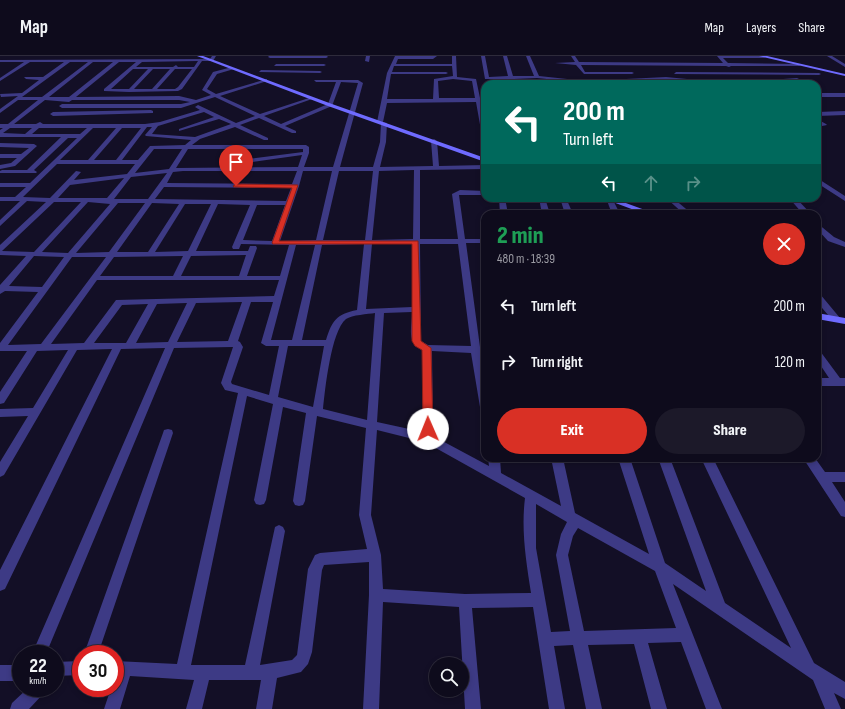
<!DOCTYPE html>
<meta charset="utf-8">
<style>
:root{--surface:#0e0b1c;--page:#1c1929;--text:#f1f3f6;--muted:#9b9ba3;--line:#2e2b3b;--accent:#d93025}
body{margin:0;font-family:"Sofia Sans Condensed",sans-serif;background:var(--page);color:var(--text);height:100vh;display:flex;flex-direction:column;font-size:15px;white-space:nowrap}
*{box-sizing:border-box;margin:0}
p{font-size:13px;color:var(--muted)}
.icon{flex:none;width:22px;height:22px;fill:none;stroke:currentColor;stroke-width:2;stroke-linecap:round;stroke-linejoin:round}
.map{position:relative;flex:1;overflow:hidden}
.panel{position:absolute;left:481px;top:154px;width:340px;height:252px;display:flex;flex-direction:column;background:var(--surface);border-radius:12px;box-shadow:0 2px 6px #0003,0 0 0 1px var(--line)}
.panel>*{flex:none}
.top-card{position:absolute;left:481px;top:24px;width:340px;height:122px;border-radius:12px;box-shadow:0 2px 6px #0003,0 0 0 1px var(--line);background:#00695c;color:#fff;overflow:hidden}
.buttons{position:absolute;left:429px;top:601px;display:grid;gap:8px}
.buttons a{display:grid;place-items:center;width:40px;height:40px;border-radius:50%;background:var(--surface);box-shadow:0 2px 6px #0003,0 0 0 1px var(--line);font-size:20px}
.speed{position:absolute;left:12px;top:589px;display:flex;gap:8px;font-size:20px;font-weight:700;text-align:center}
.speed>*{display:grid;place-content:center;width:52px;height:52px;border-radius:50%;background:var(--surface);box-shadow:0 2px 6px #0003,0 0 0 1px var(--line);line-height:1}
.speed small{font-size:10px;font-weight:400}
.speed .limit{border:6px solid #d22;background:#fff;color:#111}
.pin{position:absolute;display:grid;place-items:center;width:34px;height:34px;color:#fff;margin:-41px -17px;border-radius:50% 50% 50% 0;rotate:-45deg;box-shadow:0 0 4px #0007}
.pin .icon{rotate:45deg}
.me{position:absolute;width:44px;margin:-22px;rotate:359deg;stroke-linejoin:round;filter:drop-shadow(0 0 3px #0008)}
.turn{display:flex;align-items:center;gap:14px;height:84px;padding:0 16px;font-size:18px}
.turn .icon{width:52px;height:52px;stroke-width:2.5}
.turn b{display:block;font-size:28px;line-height:34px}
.lanes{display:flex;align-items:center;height:38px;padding:0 16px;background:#0003;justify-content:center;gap:20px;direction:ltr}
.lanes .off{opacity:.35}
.round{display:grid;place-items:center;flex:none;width:42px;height:42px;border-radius:21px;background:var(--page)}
.summary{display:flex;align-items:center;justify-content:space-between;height:68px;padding:0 16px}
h1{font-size:24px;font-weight:800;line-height:30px;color:#1e9e55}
.cta{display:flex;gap:8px;margin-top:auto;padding:8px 16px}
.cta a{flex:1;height:46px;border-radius:24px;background:var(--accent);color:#fff;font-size:16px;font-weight:800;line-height:46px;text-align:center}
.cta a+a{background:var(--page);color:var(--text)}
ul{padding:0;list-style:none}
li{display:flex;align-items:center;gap:12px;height:56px;padding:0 16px}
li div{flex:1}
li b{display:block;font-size:15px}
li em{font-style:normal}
header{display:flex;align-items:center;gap:24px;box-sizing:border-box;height:56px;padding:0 20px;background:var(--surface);border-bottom:1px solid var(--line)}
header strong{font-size:19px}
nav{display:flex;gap:22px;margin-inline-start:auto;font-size:14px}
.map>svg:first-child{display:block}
</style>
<header>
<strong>Map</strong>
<nav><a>Map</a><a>Layers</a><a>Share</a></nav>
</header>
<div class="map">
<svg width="845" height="653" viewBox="0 0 845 653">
<rect width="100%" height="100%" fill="#130f26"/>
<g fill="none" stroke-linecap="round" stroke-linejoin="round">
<path fill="#3d3a85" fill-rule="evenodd" d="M212 0H216L213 5H202L182 33 178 35 129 36 104 35V33L136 6H119L76 41 179 40 196 44 211 39 202 34 213 16 232 11 234 13 217 18 207 33 216 38 267 23V25L220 40 260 58 312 41V43L264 60 281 68 328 48 336 26H316L314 24H358L363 27 340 111H373L380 86 381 67 377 66 387 17 395 0H437L433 3H398L396 8H452V0H456L457 21 476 23 480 42H485V46H481L485 66V82L482 80 476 46 387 47 383 66 387 67 386 86 380 111 433 110 431 85 434 83 437 85 439 110 485 109V113L420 114V183H458L452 138 460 134 485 135V139H459L465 183H485V187H466L480 291H485V297H481L485 322V355L481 354 480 351 471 297 432 295 433 380 489 410 488 402H500L501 417 561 450 551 402H563L575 457 649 498 618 402H630L665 507 706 535 658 402H670L725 547 791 592 701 402H713L814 607 845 626V643L834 637 841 653H825L813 624 673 528 722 653H706L681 586 648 587 667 653H651L634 588 588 589 602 653H586L573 589 554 590 565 653H549L533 551 472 552 481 653H465L459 551 383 546 379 653H363L369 539V506L324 509 322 514 312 596 308 608 301 616 277 622 272 653H256L261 624H209L202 653H186L194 624 130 620 120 653H104L111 632H115V605L177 608 238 337 225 334 221 327 233 291 174 292 46 598H32L165 292 121 293 5 533 0 535V514L112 293 77 294 4 419 0 421V406L28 360 0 361V353L33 352 68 294 37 295 4 347 0 348V336L27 295H0V287L38 236 5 235 0 238V229L26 200 0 199V189L46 146 27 145 0 170V164L20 145H0V141H15L26 131H0V127H30L77 82H68L34 114 37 116 36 117H0V115L2 114H27L61 81H0V74L3 72H0V68H8L38 44H18L0 57V53L18 40 1 41 0 38 22 37 39 24 26 23 24 21H43L64 6H30L0 25V22L24 6H0V4L210 3ZM198 5 194 11H178L176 9 173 11H136L142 6ZM70 6H88L42 41H22ZM93 6H113L69 41H49ZM394 10H452L453 20 434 23 433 43H387L391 18H446L448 17 446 16H392ZM133 13H148L129 33H111ZM153 13H170L152 33H134ZM175 13H192L178 31 175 33H157ZM453 23 472 25 475 42H439L438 25ZM341 26 358 27 333 111H304L309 97V91L306 89H192L200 83 235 71 264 84H268V82L240 69 259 62 292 77H296V75L285 70 332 50ZM215 41 255 60 236 67 198 49 195 51 200 54 160 66 145 68H43L40 66 36 68H14L45 44 69 46 72 44H179L190 46 181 48H62L59 50 62 52H181ZM204 56 214 61 179 73V75L219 63 231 68 195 81 152 78 158 70ZM147 71H152L145 79 146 80 191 84 185 89 150 90 138 104H122ZM10 72H32L25 78 3 77ZM39 72H87L80 78H32ZM93 72H116L88 104H60ZM122 72H141L116 104H94ZM154 93H182L169 113 135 117ZM188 93H303V96L224 106 221 108 224 110 302 99 298 111 176 112ZM57 108H135L127 118 74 124 81 116 76 115 50 142 23 141ZM414 114 413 183 372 184 379 115ZM183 115H297L292 128 167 127 173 116ZM303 115H332L316 184 280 185 299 130ZM339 115H373L365 184H323ZM167 117 148 143H114L131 121ZM124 122 107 142H58L70 129ZM164 131 291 132 286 145 155 143ZM54 146H81L34 196 2 195ZM88 146 110 148 68 197 42 196ZM118 147H145L109 196 76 197ZM152 147 179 148 148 196H117ZM185 148H211L188 195 155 196ZM218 148 250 149 232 191 233 193H239L241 188 289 189 280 220H247L257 192 256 190H250L248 195H196ZM257 149H285L272 185 243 184ZM364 188 357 254C336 258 332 265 326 284H302L322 189ZM372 188H413L412 251 366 253ZM420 188H458L471 290 428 289 421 285ZM296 189H315L292 284H271ZM246 199 239 220H181L191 200ZM34 200 64 201 42 231 9 230ZM183 200 173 220H100L114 201ZM72 201H106L41 288 8 289ZM97 224H279L274 240 116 244 84 287 51 288ZM242 246 228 285 177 286 196 247ZM251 246H273L261 287 266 290H279L269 339 232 328 231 326 243 291 240 286 238 285ZM187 247 168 286 136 287 157 248ZM148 248 126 287H94L122 249ZM412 256C412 272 406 286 422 294L423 376 377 366 384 257ZM375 257 367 364 323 353C325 334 331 275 346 263 352 259 368 258 375 257ZM288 290H324L313 351 278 341ZM247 340 273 348 254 444 256 448 260 449 264 448 266 444 283 351 306 357 293 445 295 449 299 450 303 449 305 445 317 360 366 372 359 459 367 493 320 497 315 499 308 513 297 599 292 604 260 609 285 475 283 471 279 469 275 471 245 609H191ZM377 374 425 386 525 442C521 474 526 505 531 537L465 538 383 533 381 499 371 459ZM536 448 567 466 561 478 556 499 570 575 551 576 536 492ZM578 472 655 515 676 572 584 575 568 499 573 480Z
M269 0H327L328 1 326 2H270L268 1Z
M366 0H370L369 6 365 5Z
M481 0H485L489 21 508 20 503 0H507L513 20H534L526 0H530L539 20 586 25 666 21 729 27 797 22 799 23 750 28H712L666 23 586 27 537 22 514 23V26L512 27 509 23H485Z
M571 0H575L579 6 723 7 717 0H765L766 1 764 2H723L728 7 799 8 801 9 799 10H731L729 11 726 10 581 9 585 16H632L634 17 632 18H584L576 9 555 7 575 6Z
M827 0H832L845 8V11Z
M276 8H324L326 9 324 10H274Z
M261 14 320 15 322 16 320 17 259 16Z
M676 16 819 17 821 18 819 19 674 18Z
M817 37H845V41H817Z
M151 54 153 55V57L53 60 50 58 53 56Z
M845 55V59L817 60V56Z
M817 63 826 68 827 69 817 71Z
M0 87 34 88 37 90 15 110 0 113V109L11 107 17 102H0V98H21L29 92 0 91Z
M817 122 845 140V145L817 127Z
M499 142H505L508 158H500Z
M539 142H545L550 158H542Z
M560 142H566L573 158H565Z
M606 142H612L620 158H612Z
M618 142H625L619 148 616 146Z
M666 142H673L692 158H684Z
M789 142H796L811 158H803Z
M817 167 834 181 845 186V191L828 185 817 173Z
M817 237 820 238 840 262 841 264 840 266H834L817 246Z
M817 294 820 295 840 322H845V330H817V322H829L817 304Z
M168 373 172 374 173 377 98 598H84L163 377 164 374Z
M803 402H815L825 416H845V426H832L845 446V461L841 460Z
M81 605V619L55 620V606Z
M0 609H21V625H0Z
M28 632H47L44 637 29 653H10L12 647Z"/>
<path fill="#6f6bff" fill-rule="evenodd" d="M197 0H203L332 48 485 102V106L328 50Z
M759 0H767L845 18V20Z
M602 142H612L656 158H645Z
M817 257 845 262V268L817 263Z"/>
</g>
<path fill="#d93025" stroke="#8d1f18" d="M236 128 298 129 279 185H418L421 285 431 292 433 373 432 376 428 377 423 373 422 294 415 290 412 285V188H273L272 187 292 132 234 131 233 130Z"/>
</svg>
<div class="buttons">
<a><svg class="icon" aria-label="search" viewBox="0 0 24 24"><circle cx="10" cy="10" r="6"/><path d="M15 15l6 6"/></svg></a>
</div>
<div class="speed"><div>22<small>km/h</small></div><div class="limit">30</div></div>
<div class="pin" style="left:236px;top:130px;background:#d93025"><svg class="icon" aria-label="arrive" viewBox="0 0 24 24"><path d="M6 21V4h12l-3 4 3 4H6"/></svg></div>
<svg class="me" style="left:428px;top:373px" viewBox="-20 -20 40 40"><circle r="19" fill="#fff"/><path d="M0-13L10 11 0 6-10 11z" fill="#d93025"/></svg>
<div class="top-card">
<div class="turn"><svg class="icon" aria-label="left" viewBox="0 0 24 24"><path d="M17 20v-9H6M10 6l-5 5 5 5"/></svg><div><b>200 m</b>Turn left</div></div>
<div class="lanes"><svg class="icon" aria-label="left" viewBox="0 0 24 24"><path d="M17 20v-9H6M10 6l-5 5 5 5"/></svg><svg class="icon off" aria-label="ahead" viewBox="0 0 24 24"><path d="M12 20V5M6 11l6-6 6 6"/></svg><svg class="icon off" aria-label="right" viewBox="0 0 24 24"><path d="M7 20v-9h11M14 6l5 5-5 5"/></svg></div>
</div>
<section class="panel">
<div class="summary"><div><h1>2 min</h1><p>480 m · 18:39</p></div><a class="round" style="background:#d93025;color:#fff"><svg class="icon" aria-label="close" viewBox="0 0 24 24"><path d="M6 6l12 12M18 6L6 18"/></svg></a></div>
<ul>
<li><svg class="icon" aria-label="left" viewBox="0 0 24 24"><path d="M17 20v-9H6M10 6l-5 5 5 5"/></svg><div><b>Turn left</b></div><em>200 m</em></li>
<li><svg class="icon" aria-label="right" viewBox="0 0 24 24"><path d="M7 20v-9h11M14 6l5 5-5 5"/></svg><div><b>Turn right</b></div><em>120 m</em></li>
</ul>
<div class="cta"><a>Exit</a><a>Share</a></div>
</section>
</div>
